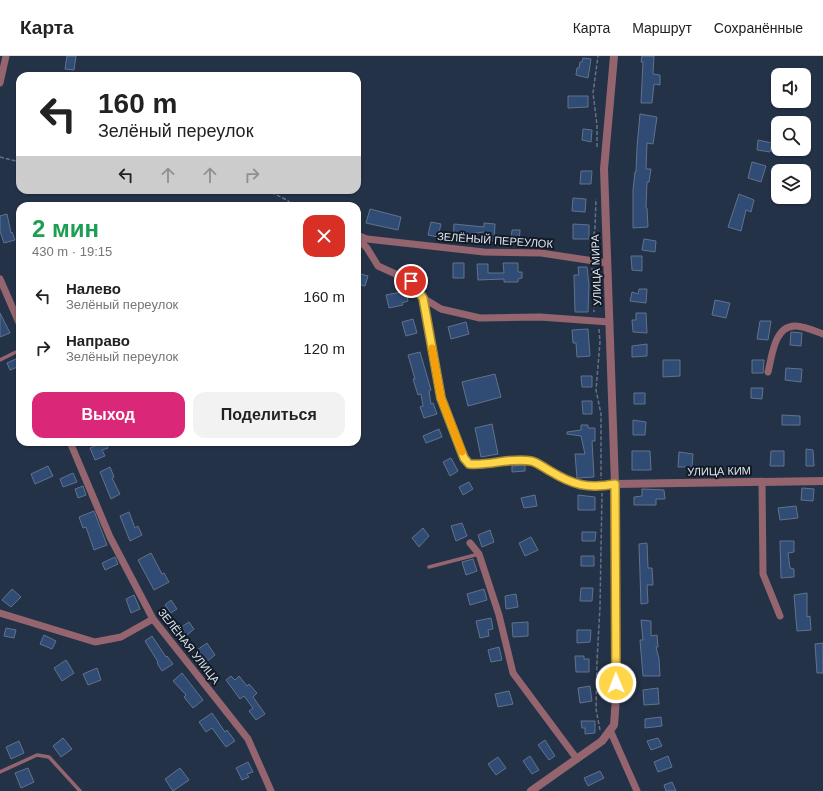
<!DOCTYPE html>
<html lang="ru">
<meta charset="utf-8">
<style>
:root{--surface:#fff;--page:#f2f2f2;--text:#222;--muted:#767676;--line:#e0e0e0;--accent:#db2777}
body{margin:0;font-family:Helvetica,sans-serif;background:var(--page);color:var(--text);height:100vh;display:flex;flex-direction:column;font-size:15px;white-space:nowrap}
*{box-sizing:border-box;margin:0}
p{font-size:13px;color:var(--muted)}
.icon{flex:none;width:22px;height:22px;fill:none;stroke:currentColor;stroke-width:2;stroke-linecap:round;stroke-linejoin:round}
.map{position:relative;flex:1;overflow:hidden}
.drawer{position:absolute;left:16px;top:146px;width:345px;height:244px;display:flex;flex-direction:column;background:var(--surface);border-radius:12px;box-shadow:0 1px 3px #0004}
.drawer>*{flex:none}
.banner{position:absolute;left:16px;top:16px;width:345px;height:122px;border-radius:12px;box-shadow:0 1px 3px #0004;background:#fff;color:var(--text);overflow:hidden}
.buttons{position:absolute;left:771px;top:12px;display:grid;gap:8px}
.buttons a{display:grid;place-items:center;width:40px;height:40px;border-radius:8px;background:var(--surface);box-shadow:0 1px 3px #0004;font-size:20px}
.pin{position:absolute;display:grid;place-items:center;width:34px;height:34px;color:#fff;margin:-17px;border:2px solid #fff;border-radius:50%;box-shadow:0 1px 4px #0007}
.me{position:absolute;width:44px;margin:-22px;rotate:359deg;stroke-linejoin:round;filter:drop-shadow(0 0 3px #0008)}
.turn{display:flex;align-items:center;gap:14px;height:84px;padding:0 16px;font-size:18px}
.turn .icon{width:52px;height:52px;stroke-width:2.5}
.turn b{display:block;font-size:28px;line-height:34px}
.lanes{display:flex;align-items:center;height:38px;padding:0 16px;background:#0003;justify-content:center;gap:20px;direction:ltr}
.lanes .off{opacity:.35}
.round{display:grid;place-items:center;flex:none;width:42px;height:42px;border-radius:12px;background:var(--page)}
.headline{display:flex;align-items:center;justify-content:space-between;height:68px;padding:0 16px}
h1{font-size:24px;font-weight:600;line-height:30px;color:#1e9e55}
.cta{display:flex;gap:8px;margin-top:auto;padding:8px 16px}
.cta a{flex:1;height:46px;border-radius:12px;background:var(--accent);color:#fff;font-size:16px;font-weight:600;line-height:46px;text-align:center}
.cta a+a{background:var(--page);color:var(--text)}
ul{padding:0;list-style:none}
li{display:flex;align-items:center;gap:12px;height:52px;padding:0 16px}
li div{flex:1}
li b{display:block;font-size:15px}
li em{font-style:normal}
header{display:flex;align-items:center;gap:24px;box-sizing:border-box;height:56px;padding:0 20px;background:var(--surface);border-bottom:1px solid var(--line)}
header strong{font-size:19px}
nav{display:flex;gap:22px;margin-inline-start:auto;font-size:14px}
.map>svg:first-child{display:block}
</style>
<header>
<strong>Карта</strong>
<nav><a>Карта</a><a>Маршрут</a><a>Сохранённые</a></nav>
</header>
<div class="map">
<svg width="823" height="735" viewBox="0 0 823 735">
<rect width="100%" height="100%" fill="#243248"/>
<path fill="#304c74" stroke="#61728b" d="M67 0H76L74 14 65 13Z
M642 0H654L653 18 660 19V29L654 28 652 47H641L643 6H641Z
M583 2 591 3 588 22 576 19 577 12H579L580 6H582Z
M568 40H588V51L568 52Z
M640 58 657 61 653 88 647 87 646 113H651L649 126H647L646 152H647L648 171 633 172V134L635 116H636L637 91Z
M583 73 592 74 591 86 582 84Z
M758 84 772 87 770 96 757 94Z
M752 106 766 110 761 126 748 122Z
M581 115H592L591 128H580Z
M739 138 754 144 751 156 746 154 741 175 728 171Z
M573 142 586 143 585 156 572 155Z
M370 153 401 161 398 174 366 167Z
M7 158 11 177 12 176 15 184 4 187 0 175V160Z
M431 166 441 168 438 181 428 179Z
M484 167 495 168 494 185 483 184 484 176 468 178 467 185H453L454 168 484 171Z
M573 168 589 169V183H573Z
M512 174H520L519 187 511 186Z
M644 183 656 185 655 196 642 194Z
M631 200H642V215L632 214Z
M453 207H464V222H453Z
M503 207H518V216H522V222L518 223V226H504V223L478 224 477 208H488V217H504Z
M578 211H587L589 229 588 256H575L574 219H579Z
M357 217 368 220 365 230 357 228Z
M639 233H647L646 247 630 245 632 236 638 238Z
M406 235 408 245 402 247 403 249 389 252 386 239Z
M715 244 730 247 726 262 712 259Z
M0 257 10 277 0 281Z
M636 257H646L647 277 633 276 632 264H636Z
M413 263 417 277 406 280 402 266Z
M760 265H771L768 284 757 283Z
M466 266 469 278 451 283 448 271Z
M588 273 590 300 577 301 576 287H573L572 274Z
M791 276 802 277 801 290 790 289Z
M647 288V300L632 301V290Z
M420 296 431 334 429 335 431 348 433 347 437 358 424 362 420 351 423 350 421 338 418 339 413 323H415L408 299Z
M20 301V310L10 314 7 307Z
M663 304H680V320L663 321Z
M752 304H764L763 317H752Z
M786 312 802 313 801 326 785 324Z
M495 318 501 341 468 350 462 326Z
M581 320H592V331H582Z
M751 332H763L762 343 751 342Z
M634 337H645V348H634Z
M582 345H592V358H583Z
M782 359 800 360V369H782Z
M633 364 646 366 645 379H633Z
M492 368 498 398 481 401 475 372Z
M581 369H588V372H595V385H592L594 421 577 422 575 398H585L581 380 567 378V376L581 374Z
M439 373 442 381 426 387 423 380Z
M105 386 108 392 102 394 105 400 95 404 90 392Z
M806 393 813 394 814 410H806Z
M632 395H650L651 414H632Z
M771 395H784V410H770Z
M679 396 693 398 692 411H678Z
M451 402 458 415 450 420 443 406Z
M525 409V415L512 416V410Z
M48 410 53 420 35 428 31 418Z
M110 411 114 421 112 422 120 438 111 443 100 416Z
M73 417 77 426 63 431 60 423Z
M469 426 473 433 463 439 459 431Z
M83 430 86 439 78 442 75 433Z
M802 432 814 433 813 445 801 444Z
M642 433 664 434 665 443H656V449H634V441L642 440Z
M535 439 537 450 524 452 521 442Z
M578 439 595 441V454H578Z
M796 450 798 462 780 464 778 452Z
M94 455 107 489 94 494 86 471 83 472 79 461Z
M129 456 135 472 138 470 142 479 130 485 120 460Z
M462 467 467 480 456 485 451 470Z
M423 472 429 480 419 491 412 482Z
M490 474 494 486 482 491 478 479Z
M582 476H596L595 485H582Z
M531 481 538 494 525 500 519 487Z
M780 485H794V496L788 497 790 512 794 513V521L781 522Z
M647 487 648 512H652L653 529H647L648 547 641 548 639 488Z
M151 497 162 518 164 517 169 526 154 534 138 504Z
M581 500H594V510H581Z
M115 501 118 508 105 514 102 507Z
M473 503 477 515 466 519 462 506Z
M581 532H593L592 545H580Z
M12 533 21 541 11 551 2 544Z
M484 533 487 544 470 549 467 538Z
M807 537V561L810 560 811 574 797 575 794 539Z
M516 538 518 551 506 553 505 540Z
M134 539 140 553 131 557 126 543Z
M171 544 177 553 171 557 165 549Z
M491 562 493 573 488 574 489 580 480 582 476 565Z
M641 564 651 565V580L657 579 658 591H656L659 603 660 620H643L640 584H643Z
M189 566 194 573 186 580 180 572Z
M528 566V580L513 581 512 567Z
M6 572 16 574 14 582 4 580Z
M577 574H591L590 586 577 587Z
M44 579 56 585 52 593 40 588Z
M152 580 166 601 167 600 173 608 162 615 157 607 158 606 145 585Z
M207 587 215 599 205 607 197 594Z
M823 587V617H817L815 588Z
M499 591 502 604 491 606 488 594Z
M575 600H584V603H589V616H576Z
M66 604 74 617 62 625 54 612Z
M97 612 101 624 88 629 83 618Z
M182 617 203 644 193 652 184 641 186 639 173 625Z
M231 620 235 624 239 620 247 630 249 628 257 637 253 641 265 658 256 664 249 655 253 652 244 640 240 643 226 624Z
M590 630 592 645 580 647 578 632Z
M658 632 659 648 644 649 643 634Z
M509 635 513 648 498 651 495 638Z
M212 657 225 676 227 674 235 685 226 691 212 672 206 676 199 666Z
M661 661 662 670 645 672V663Z
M581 665H595V677L585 678V672H582Z
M63 682 72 693 61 701 53 690Z
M658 682 662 690 651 694 647 685Z
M545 684 555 700 549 704 538 689Z
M19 685 24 697 11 703 6 691Z
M530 700 539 714 532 718 523 705Z
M668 700 672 711 658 716 654 706Z
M498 701 506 712 496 719 488 708Z
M248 706 253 716 247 718 249 721 242 724 236 712Z
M28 712 34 726 21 732 15 717Z
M180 712 189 724 173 735 165 723Z
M600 715 604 722 588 730 584 722Z
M672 726 676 735H666L664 729Z"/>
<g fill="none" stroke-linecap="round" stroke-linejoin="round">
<path stroke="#657285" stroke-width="1.5" stroke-dasharray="4 2" stroke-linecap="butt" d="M597 91V69L593 37 598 0
M0 101 20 106
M266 134 287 144 294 150
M591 197 595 172 596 143
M592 212 594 256
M599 273 600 286 596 334 601 358V423
M600 674 596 653 597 605 600 551 602 437"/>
<path stroke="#94656e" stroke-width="3.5" d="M0 304 20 294
M429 511 479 498
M0 716 37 699 49 701 80 735"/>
<path stroke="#94656e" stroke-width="7" d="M0 27 6 0
M357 179 367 183 484 196 541 197 607 207
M357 182 367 192 378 210 411 225 423 242 441 253 480 262 540 261 609 266
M0 223 20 269
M423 242 441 342 464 402C466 404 468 407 470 408 487 413 512 400 532 405 538 406 545 412 550 415 573 429 588 433 615 428
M768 316C772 301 774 269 796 270 804 270 815 275 823 278
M70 386 110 481 153 563 248 683 271 735
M762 426 763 518 780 560
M470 487 479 498 499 559 513 617 577 703
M0 557 95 586 121 581 153 563
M610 674 637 735"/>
<path stroke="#94656e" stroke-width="8" d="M615 428 823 425
M531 735 602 685 614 669 616 642 615 428 604 113 614 0"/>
</g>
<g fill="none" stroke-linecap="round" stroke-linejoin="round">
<g stroke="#a68a30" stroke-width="10">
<path id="route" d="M411 225 423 242 441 342 464 402 469 408C490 410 510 401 531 405 537 406 544 412 550 415 573 429 588 433 615 428L616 627"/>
</g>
<use href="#route" stroke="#ffd54a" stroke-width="7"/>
<path stroke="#f59e0b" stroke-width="7" d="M432 292 441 342 462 396"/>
</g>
<g text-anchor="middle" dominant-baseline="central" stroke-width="4" stroke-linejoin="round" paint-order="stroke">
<g font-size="11" fill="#dbe5f3" stroke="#131a24">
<text transform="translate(495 184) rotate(4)">ЗЕЛЁНЫЙ ПЕРЕУЛОК</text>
<text transform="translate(596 214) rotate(-92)">УЛИЦА МИРА</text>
<text transform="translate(719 415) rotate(-1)">УЛИЦА КИМ</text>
<text transform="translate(189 590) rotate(52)">ЗЕЛЁНАЯ УЛИЦА</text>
</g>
</g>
</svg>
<div class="buttons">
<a><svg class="icon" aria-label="sound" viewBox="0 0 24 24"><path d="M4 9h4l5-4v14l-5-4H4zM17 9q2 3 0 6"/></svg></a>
<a><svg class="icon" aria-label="search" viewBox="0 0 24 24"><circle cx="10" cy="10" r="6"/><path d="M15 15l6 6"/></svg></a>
<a><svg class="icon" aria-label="layers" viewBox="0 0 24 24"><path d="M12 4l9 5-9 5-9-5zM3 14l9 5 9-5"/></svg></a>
</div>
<div class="pin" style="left:411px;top:225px;background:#d93025"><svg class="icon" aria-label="arrive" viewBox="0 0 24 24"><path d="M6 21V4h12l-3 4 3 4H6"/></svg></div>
<svg class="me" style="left:616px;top:627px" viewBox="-20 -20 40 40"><circle r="17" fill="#ffd54a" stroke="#fff" stroke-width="3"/><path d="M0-11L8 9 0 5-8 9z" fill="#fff"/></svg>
<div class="banner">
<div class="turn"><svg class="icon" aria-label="left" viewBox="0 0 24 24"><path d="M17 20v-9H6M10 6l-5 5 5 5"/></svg><div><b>160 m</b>Зелёный переулок</div></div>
<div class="lanes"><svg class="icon" aria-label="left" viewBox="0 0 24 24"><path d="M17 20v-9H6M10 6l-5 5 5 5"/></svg><svg class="icon off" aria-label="ahead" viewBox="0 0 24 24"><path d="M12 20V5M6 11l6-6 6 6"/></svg><svg class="icon off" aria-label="ahead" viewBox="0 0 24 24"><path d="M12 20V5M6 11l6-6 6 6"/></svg><svg class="icon off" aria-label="right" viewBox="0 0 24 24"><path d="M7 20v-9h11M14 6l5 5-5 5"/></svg></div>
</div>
<section class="drawer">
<div class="headline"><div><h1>2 мин</h1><p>430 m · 19:15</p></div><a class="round" style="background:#d93025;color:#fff"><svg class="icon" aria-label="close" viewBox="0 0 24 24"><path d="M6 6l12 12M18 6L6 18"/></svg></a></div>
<ul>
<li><svg class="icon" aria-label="left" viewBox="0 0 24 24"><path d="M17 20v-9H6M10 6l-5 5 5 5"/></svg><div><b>Налево</b><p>Зелёный переулок</p></div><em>160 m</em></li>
<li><svg class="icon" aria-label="right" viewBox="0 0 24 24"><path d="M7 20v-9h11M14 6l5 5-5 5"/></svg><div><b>Направо</b><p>Зелёный переулок</p></div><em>120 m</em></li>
</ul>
<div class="cta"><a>Выход</a><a>Поделиться</a></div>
</section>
</div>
